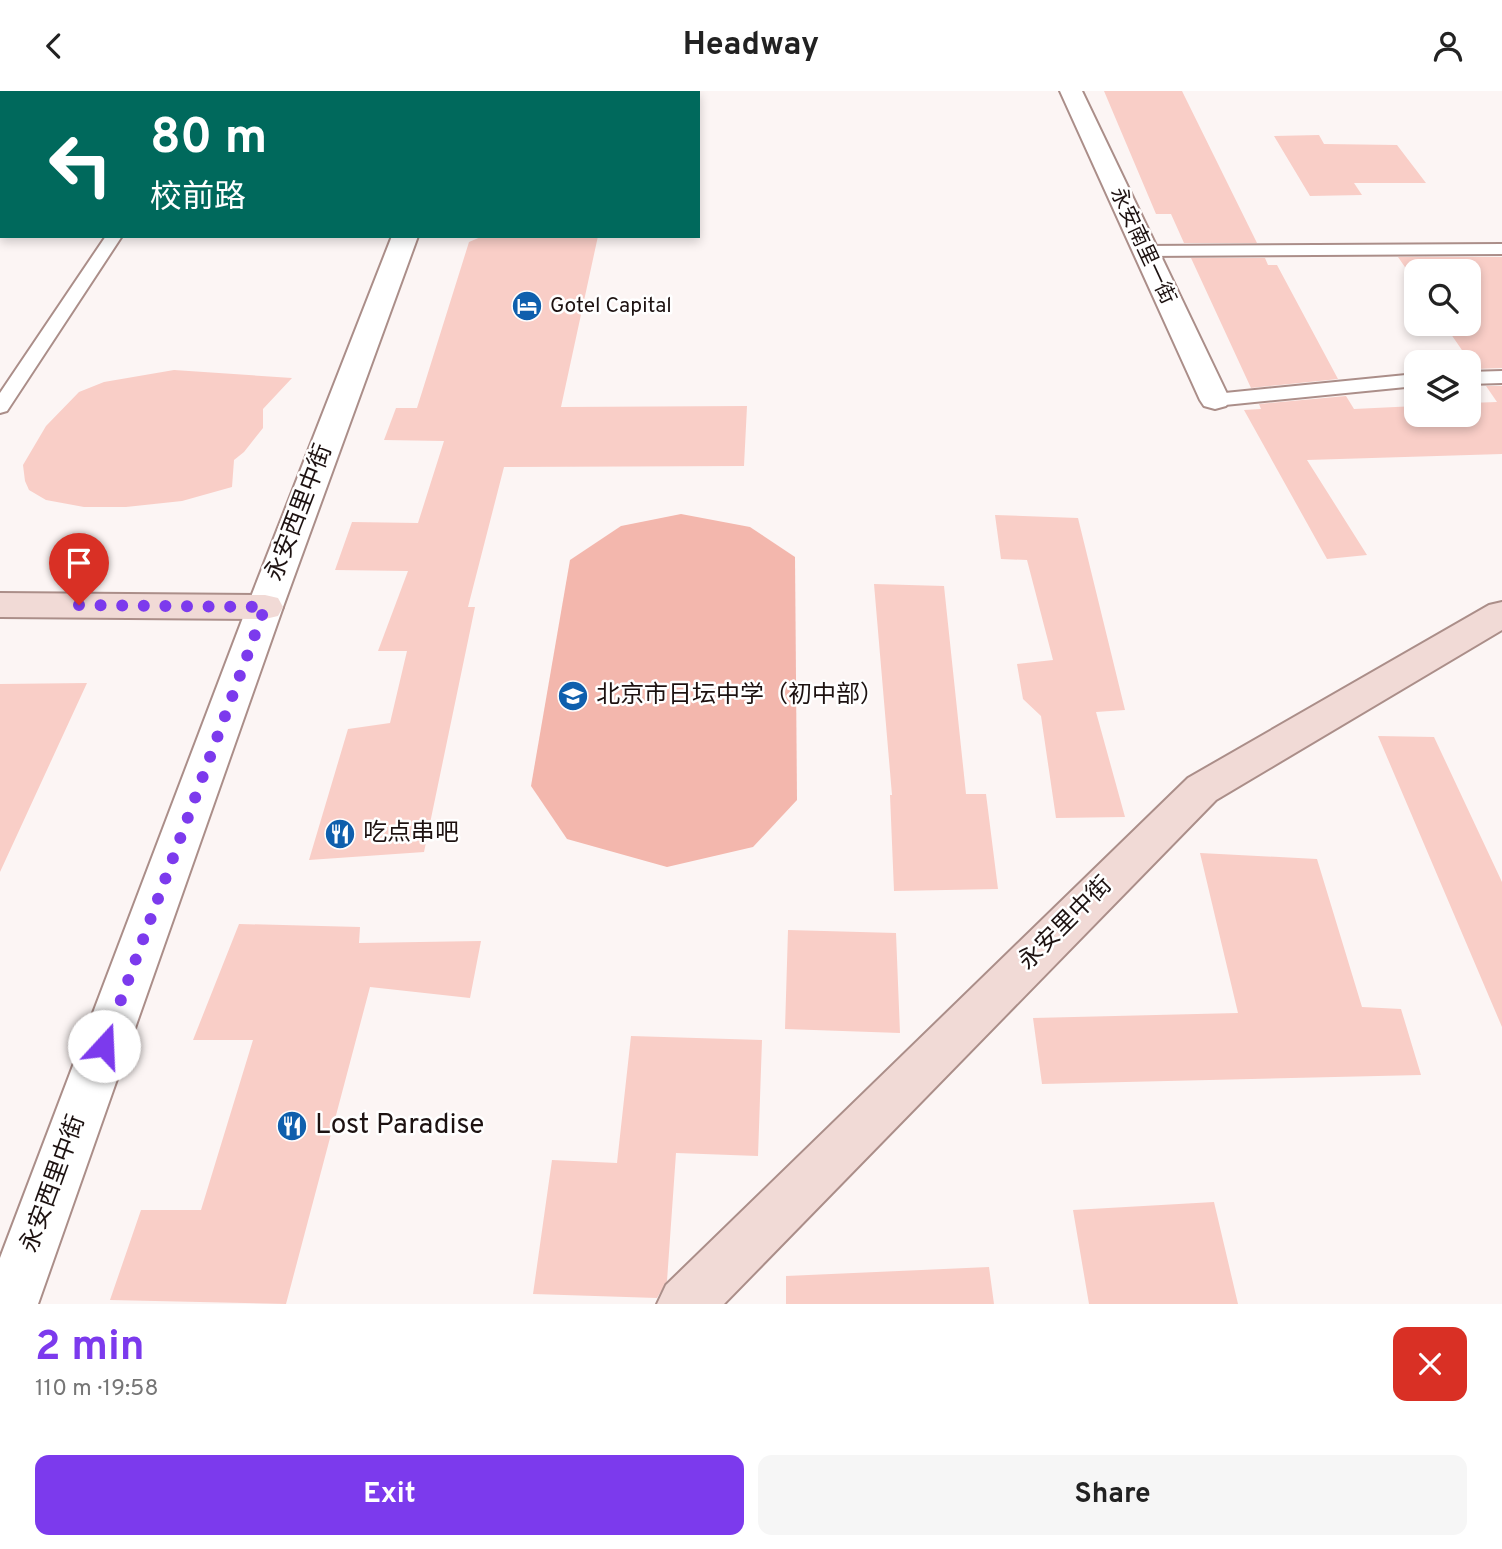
<!DOCTYPE html>
<meta charset="utf-8">
<style>
:root{--surface:#fff;--page:#f6f6f6;--text:#222;--muted:#767676;--accent:#7c3aed}
body{margin:0;font-family:Overpass,"Noto Sans SC",sans-serif;background:var(--page);color:var(--text);height:100vh;display:flex;flex-direction:column;font-size:26px;white-space:nowrap}
*{box-sizing:border-box;margin:0}
p{font-size:23px;color:var(--muted)}
.icon{flex:none;width:38px;height:38px;fill:none;stroke:currentColor;stroke-width:2;stroke-linecap:round;stroke-linejoin:round}
.map{position:relative;height:1213px;overflow:hidden}
.drawer{display:flex;flex-direction:column;background:var(--surface);flex:1}
.drawer>*{flex:none}
.top-card{position:absolute;left:0px;top:0px;width:700px;height:147px;box-shadow:0 4px 10px #0003;background:#00695c;color:#fff;overflow:hidden}
.controls{position:absolute;left:1404px;top:168px;display:grid;gap:14px}
.controls a{display:grid;place-items:center;width:77px;height:77px;border-radius:14px;background:var(--surface);box-shadow:0 4px 10px #0003;font-size:35px}
.pin{position:absolute;display:grid;place-items:center;width:60px;height:60px;color:#fff;margin:-72px -30px;border-radius:50% 50% 50% 0;rotate:-45deg;box-shadow:0 0 7px #0007}
.pin .icon{rotate:45deg}
.me{position:absolute;width:77px;margin:-38px;rotate:20deg;stroke-linejoin:round;filter:drop-shadow(0 0 5px #0008)}
.turn{display:flex;align-items:center;gap:24px;height:147px;padding:0 35px;font-size:32px}
.turn .icon{width:91px;height:91px;stroke-width:2.5}
.turn b{display:block;font-size:49px;line-height:60px}
.round{display:grid;place-items:center;flex:none;width:74px;height:74px;border-radius:14px;background:var(--page)}
.summary{display:flex;align-items:center;justify-content:space-between;height:119px;padding:0 35px}
h1{font-size:42px;font-weight:700;line-height:52px;color:var(--accent)}
.cta{display:flex;gap:14px;margin-top:auto;padding:14px 35px}
.cta a{flex:1;height:80px;border-radius:14px;background:var(--accent);color:#fff;font-size:28px;font-weight:700;line-height:80px;text-align:center}
.cta a+a{background:var(--page);color:var(--text)}
header{display:flex;justify-content:space-between;align-items:center;height:91px;padding:0 35px;background:var(--surface);font-size:32px;font-weight:700}
.map>svg:first-child{display:block}
</style>
<header><svg class="icon" aria-label="back" viewBox="0 0 24 24"><path d="M15 5l-7 7 7 7"/></svg>Headway<svg class="icon" aria-label="person" viewBox="0 0 24 24"><circle cx="12" cy="8" r="4"/><path d="M4 21q1-7 8-7t8 7"/></svg></header>
<div class="map">
<svg width="1502" height="1213" viewBox="0 0 1502 1213">
<rect width="100%" height="100%" fill="#fcf5f4"/>
<path fill="#f3b7ad" d="M681 423 750 436 795 466 797 709 753 756 667 776 567 748 531 695 570 469 621 435Z"/>
<path fill="#f9cec7" d="M1104 0H1182L1257 152H1184L1171 123H1156Z
M1319 44 1324 53 1397 54 1426 92H1354L1362 104 1310 105 1274 45Z
M483 145H598L561 316 747 315 744 375 504 376 468 516H475L424 761 309 769 348 638 390 632 407 560H378L408 480 335 479 352 431 418 432 444 350 384 349 396 317H417L469 151Z
M1398 166H1502V277L1475 278 1444 233H1468V180H1416V192Z
M1191 167H1265L1268 174H1277L1338 288 1251 297Z
M174 279 292 287 263 318V337L244 361 234 369 232 396 182 410 126 416H84L46 409 29 399 25 390 23 374 46 335 79 301 104 291Z
M1486 295H1502V363L1307 369 1367 464 1327 468 1244 319 1261 318 1259 313 1346 305 1354 318 1416 315V324H1468V312L1497 311Z
M995 424 1078 427 1125 619 1096 621 1125 726 1056 727 1041 625 1023 608 1017 573 1053 569 1027 469 1001 468Z
M874 493 944 495 966 703H986L998 798 894 800 890 704H892Z
M87 592 0 781V593Z
M1378 645 1434 646 1502 791V936Z
M1200 762 1317 768 1362 916 1401 918 1421 984 1042 993 1033 927 1238 922Z
M239 833 360 836 359 852 481 850 470 907 370 896 286 1213 110 1209 141 1119H201L253 949H193Z
M788 839 896 842 900 942 785 938Z
M631 945 762 949 758 1065 676 1062 667 1190 657 1207 533 1203 552 1069 617 1072Z
M1214 1111 1238 1213H1089L1073 1119Z
M989 1176 994 1213H786V1185Z"/>
<g fill="none" stroke-linecap="round" stroke-linejoin="round">
<g stroke="#ab8e89" stroke-width="4">
<path id="lane" d="M162 0H176L161 2Z
M106 145H122L7 320 0 322V302Z
M1502 153V163L1143 165 1135 160 1143 155Z
M1502 280V292L1468 293V281Z
M1416 283V295L1215 315 1205 309 1215 303Z"/>
</g>
<g stroke="#ab8e89" stroke-width="4">
<path id="street" d="M1060 0H1082L1230 309 1226 315 1215 318 1204 315 1200 309Z
M392 145H418L283 516 38 1213H0V1167L247 516Z"/>
</g>
<g stroke="#ab8e89" stroke-width="4">
<path id="secondary" d="M50 0H73L49 2Z
M0 62H2L0 78Z
M0 502 265 504 278 507 283 516 278 525 265 528 0 526Z
M1502 511V539L1216 709 724 1213H657L666 1194 1188 687 1489 514Z"/>
</g>
<g stroke="#925c54" stroke-width="4">
<path id="highway" d="M0 0 11 2H2L0 13Z"/>
</g>
<use href="#lane" fill="#fff" fill-rule="evenodd"/>
<use href="#street" fill="#fff" fill-rule="evenodd"/>
<use href="#secondary" fill="#f1dad6" fill-rule="evenodd"/>
<use href="#highway" fill="#d18478" fill-rule="evenodd"/>
</g>
<g fill="none" stroke-linecap="round" stroke-linejoin="round">
<path stroke="#7c3aed" stroke-width="12" stroke-dasharray="0 21.6" d="M79 514 265 516 104 955"/>
</g>
<defs>
<g id="hotel-disc" transform="scale(1.575)"><circle r="9.5" fill="#0f5fad" stroke="#fff"/><path d="M-6-4.5h1.5V1H6V5H4.5V3h-9V5H-6ZM-4 0a1.8 1.8 0 1 1 3.6 0ZM.5 0V-2.5h3Q6-2.5 6 0Z" fill="#fff"/></g>
<g id="school-disc" transform="scale(1.575)"><circle r="9.5" fill="#0f5fad" stroke="#fff"/><path d="M0-5L7-2L0 1L-7-2ZM-4 1L0 2.5L4 1V4Q0 6-4 4Z" fill="#fff"/></g>
<g id="restaurant-disc" transform="scale(1.575)"><circle r="9.5" fill="#0f5fad" stroke="#fff"/><path d="M-5-6h1v4h1v-4h1v4h1v-4h1v5L-1.5 .5V6h-2V.5L-5-1ZM5-6V6H3V1.5H1.5Q1.5-4 5-6Z" fill="#fff"/></g>
</defs>
<g fill-rule="evenodd">
<use href="#hotel-disc" x="527" y="215"/>
<use href="#school-disc" x="573" y="605"/>
<use href="#restaurant-disc" x="340" y="743"/>
<use href="#restaurant-disc" x="292" y="1035"/>
</g>
<g text-anchor="middle" dominant-baseline="central" stroke-width="5" stroke-linejoin="round" paint-order="stroke">
<g font-size="21" fill="#1d1211" stroke="#fff">
<text transform="translate(1142 155) rotate(65)">永安南里一街</text>
</g>
<g font-size="21" fill="#1d1211" stroke="#fff" text-anchor="start">
<text x="550" y="215">Gotel Capital</text>
</g>
<g font-size="24" fill="#1d1211" stroke="#fff">
<text transform="translate(300 422) rotate(-69)">永安西里中街</text>
<text transform="translate(1066 833) rotate(-45)">永安里中街</text>
<text transform="translate(54 1093) rotate(-70)">永安西里中街</text>
</g>
<g font-size="24" fill="#1d1211" stroke="#fff" text-anchor="start">
<text x="596" y="605">北京市日坛中学（初中部）</text>
<text x="363" y="743">吃点串吧</text>
</g>
<g font-size="28" fill="#1d1211" stroke="#fff" text-anchor="start">
<text x="315" y="1035">Lost Paradise</text>
</g>
</g>
</svg>
<div class="controls">
<a><svg class="icon" aria-label="search" viewBox="0 0 24 24"><circle cx="10" cy="10" r="6"/><path d="M15 15l6 6"/></svg></a>
<a><svg class="icon" aria-label="layers" viewBox="0 0 24 24"><path d="M12 4l9 5-9 5-9-5zM3 14l9 5 9-5"/></svg></a>
</div>
<div class="pin" style="left:79px;top:514px;background:#d93025"><svg class="icon" aria-label="arrive" viewBox="0 0 24 24"><path d="M6 21V4h12l-3 4 3 4H6"/></svg></div>
<svg class="me" style="left:104px;top:955px" viewBox="-20 -20 40 40"><circle r="19" fill="#fff"/><path d="M0-13L10 11 0 6-10 11z" fill="#7c3aed"/></svg>
<div class="top-card">
<div class="turn"><svg class="icon" aria-label="left" viewBox="0 0 24 24"><path d="M17 20v-9H6M10 6l-5 5 5 5"/></svg><div><b>80 m</b>校前路</div></div>
</div>
</div>
<section class="drawer">
<div class="summary"><div><h1>2 min</h1><p>110 m · 19:58</p></div><a class="round" style="background:#d93025;color:#fff"><svg class="icon" aria-label="close" viewBox="0 0 24 24"><path d="M6 6l12 12M18 6L6 18"/></svg></a></div>
<div class="cta"><a>Exit</a><a>Share</a></div>
</section>
